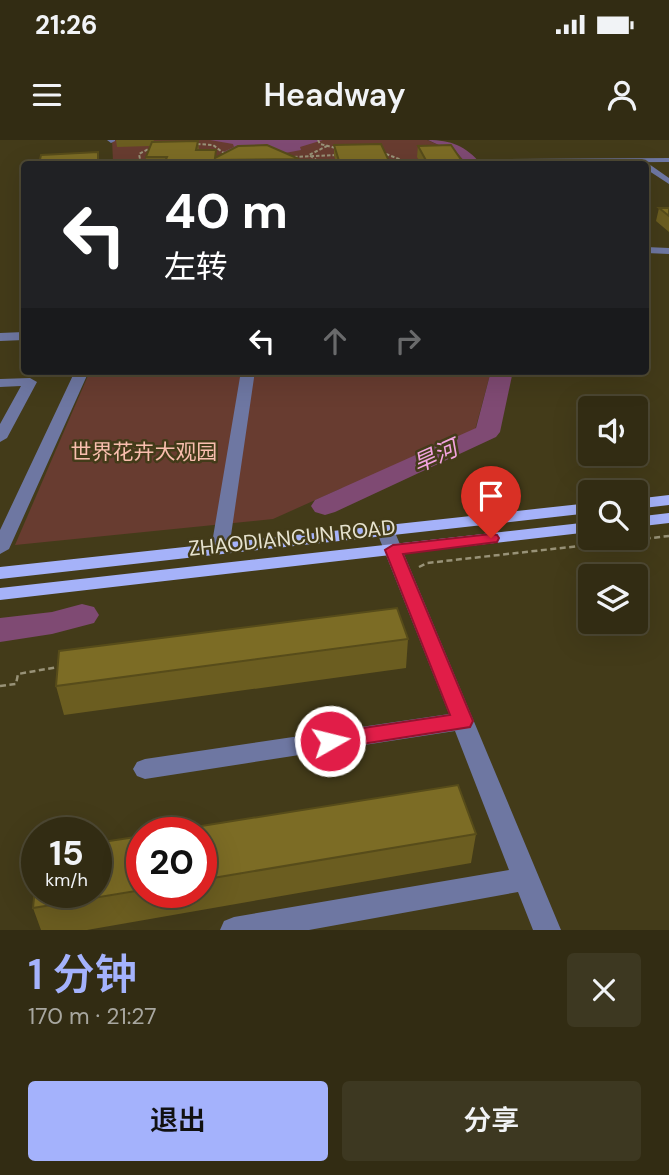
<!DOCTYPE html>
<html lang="zh">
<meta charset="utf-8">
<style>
:root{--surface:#322c13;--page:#3d3821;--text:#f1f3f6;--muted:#a8a7a0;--line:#4d4833;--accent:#a4b2fc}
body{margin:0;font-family:"DM Sans","Noto Sans SC",sans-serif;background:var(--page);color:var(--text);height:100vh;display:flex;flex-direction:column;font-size:26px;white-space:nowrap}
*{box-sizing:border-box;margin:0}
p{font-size:23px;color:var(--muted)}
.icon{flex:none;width:38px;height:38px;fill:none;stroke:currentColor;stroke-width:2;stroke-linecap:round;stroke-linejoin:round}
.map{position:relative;height:790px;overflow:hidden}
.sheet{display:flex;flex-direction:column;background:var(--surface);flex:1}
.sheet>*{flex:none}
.guide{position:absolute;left:21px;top:21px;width:628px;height:214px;border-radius:7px;box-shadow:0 7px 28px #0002,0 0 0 2px var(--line);background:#202124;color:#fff;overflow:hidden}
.controls{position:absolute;left:578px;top:256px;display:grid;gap:14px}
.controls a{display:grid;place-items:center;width:70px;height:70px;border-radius:7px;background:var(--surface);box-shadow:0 7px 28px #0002,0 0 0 2px var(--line);font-size:35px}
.speed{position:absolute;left:21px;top:677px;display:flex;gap:14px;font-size:35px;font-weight:700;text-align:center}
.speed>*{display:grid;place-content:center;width:91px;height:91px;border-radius:50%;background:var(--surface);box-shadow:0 7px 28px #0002,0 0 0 2px var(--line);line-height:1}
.speed small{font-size:18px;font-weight:400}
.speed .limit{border:10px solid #d22;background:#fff;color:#111}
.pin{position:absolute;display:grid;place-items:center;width:60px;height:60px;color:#fff;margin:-72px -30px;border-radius:50% 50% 50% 0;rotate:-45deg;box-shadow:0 0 7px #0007}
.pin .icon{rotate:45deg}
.me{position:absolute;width:77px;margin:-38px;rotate:82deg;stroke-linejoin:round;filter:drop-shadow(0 0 5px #0008)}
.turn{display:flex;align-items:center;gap:24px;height:147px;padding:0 28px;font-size:32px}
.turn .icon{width:91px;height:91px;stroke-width:2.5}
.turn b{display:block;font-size:49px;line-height:60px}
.lanes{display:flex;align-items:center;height:66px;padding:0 28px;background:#0003;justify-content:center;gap:35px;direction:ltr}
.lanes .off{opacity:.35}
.round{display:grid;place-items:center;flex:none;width:74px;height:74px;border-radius:7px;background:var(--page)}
.summary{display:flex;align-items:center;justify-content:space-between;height:119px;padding:0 28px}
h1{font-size:42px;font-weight:600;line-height:52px;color:var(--accent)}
.action{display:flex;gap:14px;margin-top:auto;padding:14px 28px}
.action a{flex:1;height:80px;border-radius:7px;background:var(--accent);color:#111;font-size:28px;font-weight:600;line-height:80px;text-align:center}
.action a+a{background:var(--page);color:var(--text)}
.status{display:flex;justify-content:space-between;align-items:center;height:49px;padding:0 35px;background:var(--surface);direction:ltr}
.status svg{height:19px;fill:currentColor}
header{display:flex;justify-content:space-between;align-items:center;height:91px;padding:0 28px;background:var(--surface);font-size:32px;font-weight:600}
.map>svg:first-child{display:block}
</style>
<div class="status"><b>21:26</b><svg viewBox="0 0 49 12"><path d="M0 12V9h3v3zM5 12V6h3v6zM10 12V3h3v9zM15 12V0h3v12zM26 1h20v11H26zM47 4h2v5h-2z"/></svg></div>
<header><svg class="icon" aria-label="menu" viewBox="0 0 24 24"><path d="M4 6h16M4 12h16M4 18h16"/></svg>Headway<svg class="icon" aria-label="person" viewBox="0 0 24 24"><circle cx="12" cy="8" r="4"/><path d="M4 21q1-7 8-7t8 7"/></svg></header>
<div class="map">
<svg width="669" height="790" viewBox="0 0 669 790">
<rect width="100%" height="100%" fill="#433b19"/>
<path fill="#683c30" d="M112 0H427L457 13 467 24H121L113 21Z
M90 231H491L475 290 397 342 342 348 273 379 15 405Z"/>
<path fill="#7f4a73" d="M210 0H323L300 7 301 10 285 13 227 14 223 12 234 7 233 4Z"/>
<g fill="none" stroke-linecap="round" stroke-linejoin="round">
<path fill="#7f4a73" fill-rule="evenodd" d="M428 0C451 0 466 6 481 24H467L458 14Z
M491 231H513L500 292 496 297 335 372 325 375 315 372 311 366 315 360 476 288Z
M82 464 94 467 99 475 94 483 52 494 0 502V478L52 472Z"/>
<path stroke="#989277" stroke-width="2" stroke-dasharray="3.5 2" stroke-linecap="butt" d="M318 0 320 4 336 8
M197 4 213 5 225 14
M386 14 412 24
M294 17 336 15
M141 24 139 14 152 7
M322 24 309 15 327 6"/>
<path stroke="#989277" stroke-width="2.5" stroke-dasharray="6 3.5" stroke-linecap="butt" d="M419 427 427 423 669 396
M0 546 16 544 18 534 58 527"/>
<path fill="#6e77a2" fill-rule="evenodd" d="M107 0H115V1L111 3Z
M669 18V22L503 23 499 21 503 19Z
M643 24H649L669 38V44L646 29V24Z
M646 107 669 108V114L646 113Z
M24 192V200L0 201V193Z
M75 231H89L9 409 0 414V390Z
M241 231H255L229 409 220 414 211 409Z
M30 238 37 242 7 298 0 302V284L21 246 0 247V239Z
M385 385 394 390 561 790H533L518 752 309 790H220L224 781 234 777 509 730 455 591 145 639 137 636 133 629 137 622 145 619 449 574 376 390Z"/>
<path fill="#a5b2f9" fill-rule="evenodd" d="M669 355V365L635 369V359Z
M590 363V373L0 439V427Z
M669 373V383L635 387V377Z
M590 382V392L0 460V448Z"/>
</g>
<path fill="#6b5d20" d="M116 0H154L153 2 198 1 199 10H216V17L299 19V24H146V17L150 6 117 7Z
M334 5 389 21V24H337L334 16Z
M418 6 464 24H421L417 17Z
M659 68H669V92L656 81Z
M408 499 406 528 64 575 56 546Z
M201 693 476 694 471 723 87 790H41L33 768 142 696V752H201Z"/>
<path fill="#7c6c25" stroke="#574c1a" stroke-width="2" d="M198 1 196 10H216L215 18 238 6 267 5 299 19 214 20V24H164L167 17H146L152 2Z
M381 4 389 21 364 22 365 24H340L334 5Z
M451 5 464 24H428L418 6Z
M98 12V24H39L41 15Z
M659 68H669V76Z
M397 468 408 499 56 546 59 511Z
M458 645 476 694 201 740V693H158Z
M142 696V750L33 768 37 728V752H96V703Z"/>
<path fill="#e11d48" stroke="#92132f" stroke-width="2" d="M491 394 497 395 499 398 497 402 403 414 473 581 470 587 330 609 323 607 320 601 323 595 330 593 450 575 385 410 393 405Z"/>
<g text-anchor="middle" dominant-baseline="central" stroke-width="5" stroke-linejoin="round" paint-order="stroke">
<g font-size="21" fill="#f9beae" stroke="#433b19">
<text x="144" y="312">世界花卉大观园</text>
</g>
<g font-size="21" fill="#e7e3cf" stroke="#433b19">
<text transform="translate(292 398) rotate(-6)">ZHAODIANCUN ROAD</text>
</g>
<g font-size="23" font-style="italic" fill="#f3a4e0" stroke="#433b19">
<text transform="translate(435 316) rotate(-24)">旱河</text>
</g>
</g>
</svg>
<div class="controls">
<a><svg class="icon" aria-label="sound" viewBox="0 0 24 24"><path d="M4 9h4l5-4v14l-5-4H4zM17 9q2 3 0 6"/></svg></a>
<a><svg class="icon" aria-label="search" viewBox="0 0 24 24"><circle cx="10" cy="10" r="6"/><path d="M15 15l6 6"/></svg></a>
<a><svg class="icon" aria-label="layers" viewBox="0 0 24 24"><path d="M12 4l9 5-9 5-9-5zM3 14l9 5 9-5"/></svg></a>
</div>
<div class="speed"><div>15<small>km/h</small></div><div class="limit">20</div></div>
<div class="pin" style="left:491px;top:398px;background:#d93025"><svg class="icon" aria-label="arrive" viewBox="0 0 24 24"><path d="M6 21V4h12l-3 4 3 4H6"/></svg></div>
<svg class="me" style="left:330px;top:601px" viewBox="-20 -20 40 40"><circle r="17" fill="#e11d48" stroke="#fff" stroke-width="3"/><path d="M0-11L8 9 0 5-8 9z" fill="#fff"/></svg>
<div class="guide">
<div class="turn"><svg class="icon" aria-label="left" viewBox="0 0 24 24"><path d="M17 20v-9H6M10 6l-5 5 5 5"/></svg><div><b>40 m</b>左转</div></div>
<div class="lanes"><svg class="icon" aria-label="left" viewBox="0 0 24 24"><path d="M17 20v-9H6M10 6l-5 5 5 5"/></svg><svg class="icon off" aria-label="ahead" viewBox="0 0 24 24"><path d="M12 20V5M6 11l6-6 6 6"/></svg><svg class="icon off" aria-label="right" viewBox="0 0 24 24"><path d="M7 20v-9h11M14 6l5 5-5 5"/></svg></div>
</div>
</div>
<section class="sheet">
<div class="summary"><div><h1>1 分钟</h1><p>170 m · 21:27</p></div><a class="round"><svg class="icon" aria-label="close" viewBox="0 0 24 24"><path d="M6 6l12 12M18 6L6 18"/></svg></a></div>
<div class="action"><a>退出</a><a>分享</a></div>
</section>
